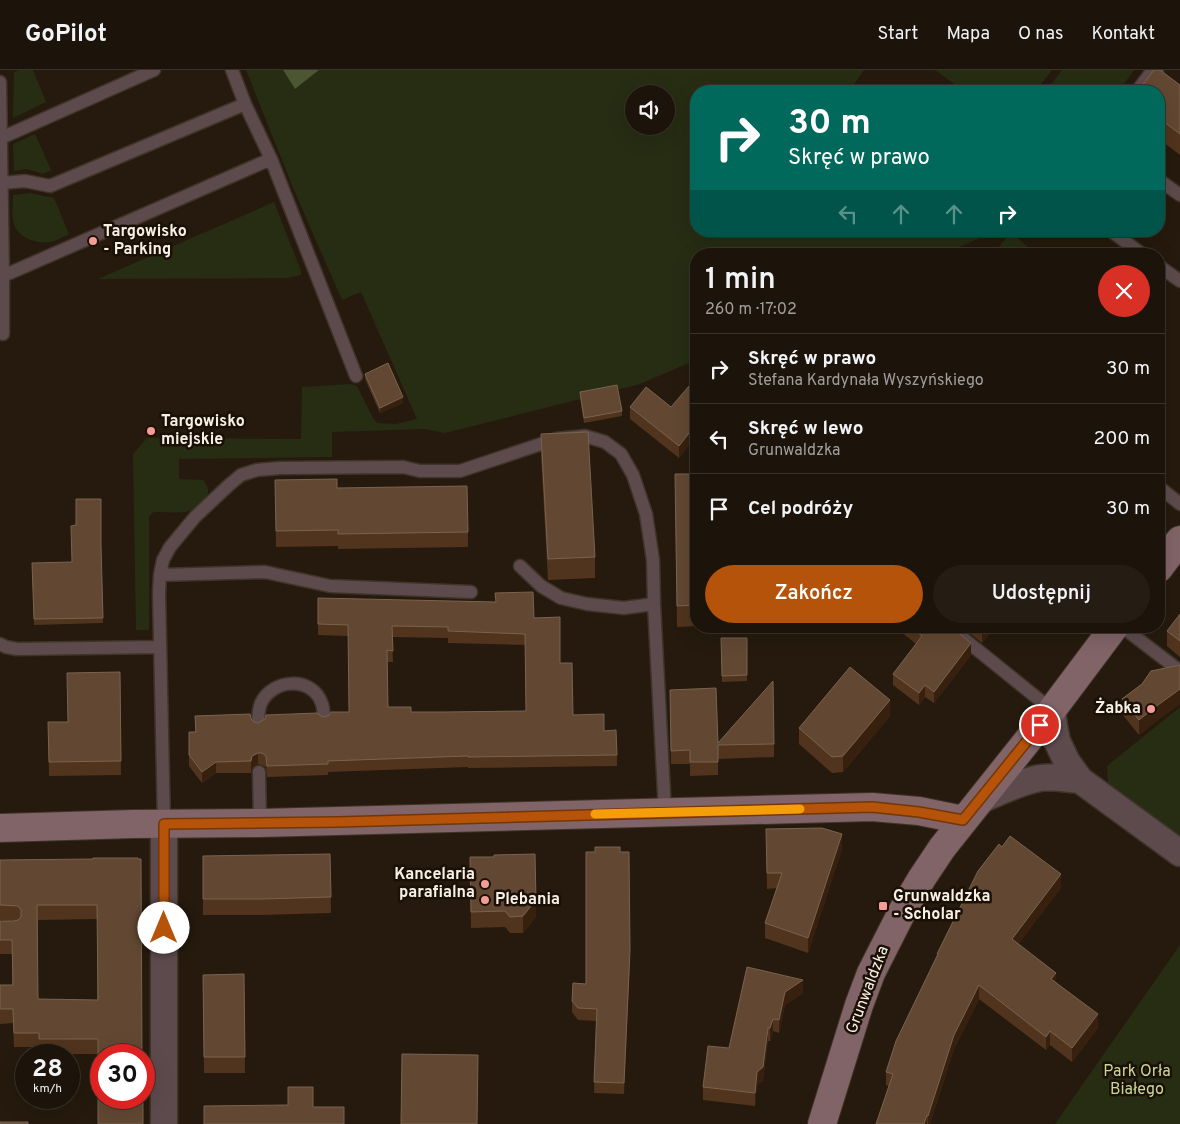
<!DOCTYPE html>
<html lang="pl">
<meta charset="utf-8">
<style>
:root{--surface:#1c140a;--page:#251d13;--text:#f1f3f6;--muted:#a09e9c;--line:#3a332b;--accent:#b45309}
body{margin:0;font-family:Overpass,sans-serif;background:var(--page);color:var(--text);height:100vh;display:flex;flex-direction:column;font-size:19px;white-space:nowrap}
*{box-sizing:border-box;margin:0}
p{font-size:16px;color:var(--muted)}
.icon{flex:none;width:28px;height:28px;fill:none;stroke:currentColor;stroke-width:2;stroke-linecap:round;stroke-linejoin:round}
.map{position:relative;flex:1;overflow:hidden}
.side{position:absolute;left:690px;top:178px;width:475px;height:385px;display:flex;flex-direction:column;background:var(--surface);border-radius:20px;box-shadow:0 5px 20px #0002,0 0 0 1px var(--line)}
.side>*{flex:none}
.hud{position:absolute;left:690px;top:15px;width:475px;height:152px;border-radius:20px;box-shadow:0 5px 20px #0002,0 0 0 1px var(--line);background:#00695c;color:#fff;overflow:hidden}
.tools{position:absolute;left:625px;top:15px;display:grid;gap:10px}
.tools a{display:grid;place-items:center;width:50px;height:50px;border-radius:50%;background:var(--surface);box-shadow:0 5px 20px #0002,0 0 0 1px var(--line);font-size:25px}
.speed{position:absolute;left:15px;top:974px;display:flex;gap:10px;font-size:25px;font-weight:700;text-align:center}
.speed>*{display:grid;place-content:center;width:65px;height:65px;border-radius:50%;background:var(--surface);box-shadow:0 5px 20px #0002,0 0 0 1px var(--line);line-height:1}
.speed small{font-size:12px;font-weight:400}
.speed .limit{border:8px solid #d22;background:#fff;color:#111}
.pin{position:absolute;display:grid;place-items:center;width:42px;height:42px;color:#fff;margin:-21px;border:2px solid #fff;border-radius:50%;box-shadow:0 1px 5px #0007}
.me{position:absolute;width:55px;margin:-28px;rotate:0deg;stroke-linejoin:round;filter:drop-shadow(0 0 4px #0008)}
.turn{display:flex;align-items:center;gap:18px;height:105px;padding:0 15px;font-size:22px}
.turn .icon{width:65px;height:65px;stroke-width:2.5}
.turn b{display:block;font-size:35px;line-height:42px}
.lanes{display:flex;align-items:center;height:48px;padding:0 15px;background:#0003;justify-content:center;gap:25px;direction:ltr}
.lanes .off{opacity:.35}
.round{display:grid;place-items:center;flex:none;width:52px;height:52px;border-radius:26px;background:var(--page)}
.headline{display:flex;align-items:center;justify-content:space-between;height:85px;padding:0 15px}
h1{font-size:30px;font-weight:600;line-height:38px}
.button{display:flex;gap:10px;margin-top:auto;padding:10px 15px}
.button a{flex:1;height:58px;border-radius:30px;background:var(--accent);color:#fff;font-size:20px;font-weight:600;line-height:58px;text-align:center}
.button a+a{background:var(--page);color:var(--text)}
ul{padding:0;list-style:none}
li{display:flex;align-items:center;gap:15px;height:70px;padding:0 15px;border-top:1px solid var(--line)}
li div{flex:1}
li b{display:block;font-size:19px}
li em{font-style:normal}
header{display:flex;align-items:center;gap:30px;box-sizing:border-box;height:70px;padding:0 25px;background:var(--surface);border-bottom:1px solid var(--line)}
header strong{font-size:24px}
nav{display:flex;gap:28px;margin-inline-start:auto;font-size:18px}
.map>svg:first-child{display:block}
</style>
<header>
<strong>GoPilot</strong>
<nav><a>Start</a><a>Mapa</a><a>O nas</a><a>Kontakt</a></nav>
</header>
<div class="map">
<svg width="1180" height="1054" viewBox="0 0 1180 1054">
<rect width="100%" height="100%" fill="#251a0d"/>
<path fill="#272d13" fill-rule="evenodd" d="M20 0H33L46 32 13 48 14 2Z
M246 0H283L295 19 319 0H864L852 17 857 21H696V161H996L943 184H696V290L640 314 445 363 424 359 332 362V387L179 389V409L203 410C208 416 210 421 206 428 196 447 172 442 154 442L151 444 149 447V560H136L133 384 147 368 301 369 302 317 351 314 357 316 373 348 377 353 396 354 417 349 361 222 342 230 294 120ZM634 24H666V56H634Z
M935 0H1052L1036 21H964Z
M1062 0H1134L1119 21H1046Z
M35 64 51 100 43 104 26 99 14 101 13 74Z
M30 123 54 128 69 164C63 167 56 171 50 172 38 174 21 169 15 157 11 148 13 135 13 125Z
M274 132 301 201V205L288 208 98 209Z
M1011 162 1036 184H993Z
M1180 637V766L1108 713 1107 696Z
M1180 875V1054H1055Z"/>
<path fill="#4d5632" d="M283 0H319L295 19Z"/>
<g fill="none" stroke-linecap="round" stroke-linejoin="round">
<g stroke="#3e3427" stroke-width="15">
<path id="lane" d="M232 0 245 34 271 89 356 306
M0 12 3 206V264
M1137 21 1150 4 1157 0
M1 68 154 0
M1159 110 1180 125
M2 113 25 111 50 116 245 34
M1111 161 1142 184
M1159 196 1180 211
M3 206 271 89
M1159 417 1180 434
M520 496 541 516 561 528 587 534 624 538 654 534
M160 505 265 502 330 516 471 522
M948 556 1052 640
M1121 556 1180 601
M0 574 6 577 17 579 160 577
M258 656C258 649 258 640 261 633 273 608 313 606 322 634 324 639 323 645 324 650
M259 702 260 753
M164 754 159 523 160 505 163 490 170 477 195 447 229 415 241 405 257 400 280 398 403 397 420 401H460L556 369 585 366 605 372 621 384 633 405 646 444 653 490 654 534 665 742"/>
</g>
<g stroke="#3e3427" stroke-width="29">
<path id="street" d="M1052 640 1054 656 1057 671 1067 692 1080 710 1180 783
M980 730C1000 722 1019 712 1040 708 1053 706 1067 709 1080 710
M164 1054V754"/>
</g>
<g stroke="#3e3427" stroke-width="30">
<path id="secondary" d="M1159 498 1180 470
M0 758 133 754 260 753 872 737 919 741 963 750
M822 1054 859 935 871 903 903 840 922 808 942 778 1052 640 1115 556"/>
</g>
<use href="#lane" stroke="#5d4a4c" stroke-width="12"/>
<use href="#street" stroke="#5d4a4c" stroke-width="26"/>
<use href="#secondary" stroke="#816467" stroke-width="28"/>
</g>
<path fill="#50341d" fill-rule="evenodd" d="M1180 15V85L1159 69V21Z
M365 304 403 333 380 343 365 309Z
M696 308V366L679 388 630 349V337H671Z
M580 322 622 341V346L584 353 580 328Z
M541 364 595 487V508L548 510 541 385Z
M696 404 697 556 677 557 675 425Z
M275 410 337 418 468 462V477L338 479V476L276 477Z
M101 475 103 553 34 555 32 493 72 492Z
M1180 544V587L1167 576V561Z
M534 548 560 593 573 645 604 661 617 685V696L468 698V697L328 702V705L267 707 266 697 262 695 258 694 252 698 251 703H216L202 713 189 696V662H195V646L251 649 254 652 258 653 321 646 325 647 349 642 348 566 318 565V554ZM392 567 448 568V573L525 575 526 641 444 642H411L388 637 387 592H393Z
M894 556H950L971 585 934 633 925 627 919 635 893 615V604L916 574Z
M961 556H996L982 573Z
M721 568H747V611L722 612Z
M1180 595V634L1158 650 1139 665 1122 644V629Z
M120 602 121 705 49 706 48 652H67Z
M670 620 718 673 774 674V687L718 689V705L690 706V694H671Z
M890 646 843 702 832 703 799 674V658Z
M766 759 842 779 808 883 765 868V853L777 818 767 819Z
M330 784 331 843 262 845H203V786Z
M470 787 536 847 523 863H510L505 857 471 858Z
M117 788 98 984H39V977H14L13 953 0 954V915H12V884H0V851H17L0 850V790L93 789ZM97 849V930L38 929V850Z
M1061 818 1018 874 1056 912 1098 958 1072 992 1050 975 1046 980 979 929 954 979 930 1054H876L889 1016 886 1015V1002L937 886V884Z
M630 891 624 1024 594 1023 596 951 578 950 572 942V931L586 914Z
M747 897 803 923 785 935 779 963 773 961 770 971H768L763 1010 757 1015 755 1036 703 1030V1017L729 978Z
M244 904 245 1003H204L203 905Z"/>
<path fill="#37210e" d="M403 327V333L380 343V338Z
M696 354V366L679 388V376Z
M986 556H996L982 573V561Z
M971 573V585L934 633V622Z
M925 615V627L919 635V623Z
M1180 619V634L1158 650 1139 665V650L1158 635Z
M890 630V646L843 702V686Z
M258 683V694L252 698 251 703V691L252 686Z
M216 692V703L202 713V702Z
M842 764V779L808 883V868Z
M1061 804V818L1012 883V869Z
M536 830V847L523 863V846Z
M630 880V891L624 1024V1013Z
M1056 903V917L1051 909Z
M803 910V923L785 935 779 963V950L785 922Z
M979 915V929L954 979 930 1054H928V1046L954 965Z
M1098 944V958L1072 992V978Z
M773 949V961L770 971V958Z
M768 958V971L763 1010 757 1015 755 1036V1023L757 1002Z
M1050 961V975L1046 980V967Z
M927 1045V1054H924Z"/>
<path fill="#624833" stroke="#79634f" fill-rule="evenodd" d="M1154 0H1160L1180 15V64L1159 48V21H1138Z
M388 293 403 327 380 338 365 304Z
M696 308V354L679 376 630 337 646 317 671 337Z
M617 315 622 341 584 348 580 322Z
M588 362 595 487 548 489 541 364Z
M675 404H696V535L677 536Z
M337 409V418L467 416 468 462 338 464V460L276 461 275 410Z
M76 429H101V475L103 548 34 549 32 493 72 492 71 456 76 455Z
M533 522 534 548 560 547V593H572L573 645 604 644V661L616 660 617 685 468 687V686L328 691V694L267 696 266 686 262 683H258L252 686 251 691 216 692 202 702 189 685V662H196L195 646 250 644 251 649 254 652 258 653 265 649 266 645 317 643 321 646 325 647 329 645 331 642H349L348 555 318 554V528L496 532 495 523ZM392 556 448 557V561L525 564 526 641 444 642H411V637H388L387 580 393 581Z
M1180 544V571L1167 561Z
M909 556H950L971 573 934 622 925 615 919 623 893 604 922 566Z
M976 556H986L982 561Z
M721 568H747V605L722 606Z
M1180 595V619L1158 635 1139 650 1122 629 1142 614 1151 601Z
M850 597 890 630 843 686 832 687 799 658Z
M120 602 121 691 49 692 48 652H68L67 603Z
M773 611 774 674 718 675V692H690V680L671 681 670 620 716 618 718 673Z
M822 758 842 764 808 868 765 853 782 803H767L766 759Z
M1010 766 1061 804 1012 869 1056 903 1051 909 1098 944 1072 978 1050 961 1046 967 979 915 954 965 928 1046 927 1045 924 1054H876L893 1004 886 1002 896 971 938 884H937L978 801 999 774 1002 777Z
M595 777H620V782H629L630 880 624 1013 594 1012 597 939 578 938 572 931 573 913 586 914V782H595Z
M330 784 331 827 262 829H203V786Z
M535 784 536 830 523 846 510 847 505 841 471 842 470 787H494V785Z
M93 788H138V789H141L142 985H101V1028H143V1054H98V969H39V963H14L13 939H0V915H13L12 870H0V851H14L18 850 21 847V840L18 836 0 835V790L93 789ZM37 835H97L98 930 38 929Z
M747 897 803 910 785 922 779 950 773 949 770 958H768L763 997 757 1002 755 1023 703 1017 708 976 729 978Z
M244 904 245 987H204L203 905Z
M402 984 478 985 477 1054H401Z
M288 1017H313V1037H344V1054H204V1036L288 1035Z
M0 1052H28V1054H0Z"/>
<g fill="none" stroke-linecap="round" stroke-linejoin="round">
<g stroke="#753606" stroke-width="12">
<path id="route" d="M164 858V754L338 752 872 737 919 742 963 750 1040 655"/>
</g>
<use href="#route" stroke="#b45309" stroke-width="9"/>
<path stroke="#f59e0b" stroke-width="9" d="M595 744 800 739"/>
</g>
<g fill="#f59c94" stroke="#1b1005" stroke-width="2">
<circle cx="93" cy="171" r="5"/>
<circle cx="151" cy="361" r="5"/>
<circle cx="1151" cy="639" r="5"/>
<circle cx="485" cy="814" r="5"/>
<circle cx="485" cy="830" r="5"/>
<rect x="878" y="831" width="10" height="10" rx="2.5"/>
</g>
<g text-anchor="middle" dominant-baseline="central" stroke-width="5" stroke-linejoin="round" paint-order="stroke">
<g font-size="16" font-weight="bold" fill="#f8f0e7" stroke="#1b1005" text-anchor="start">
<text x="103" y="162">Targowisko<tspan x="103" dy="18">- Parking</tspan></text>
<text x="161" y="352">Targowisko<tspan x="161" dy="18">miejskie</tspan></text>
<text x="1141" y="639" text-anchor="end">Żabka</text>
<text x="475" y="805" text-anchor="end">Kancelaria<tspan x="475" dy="18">parafialna</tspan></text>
<text x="893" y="827">Grunwaldzka<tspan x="893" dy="18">- Scholar</tspan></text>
<text x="495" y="830">Plebania</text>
</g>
<g font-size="16" fill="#f8f0e7" stroke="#1b1005">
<text transform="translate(868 920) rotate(-69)">Grunwaldzka</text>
</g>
<g font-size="16" fill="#c7d897" stroke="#1b1005">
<text x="1137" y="1002">Park Orła<tspan x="1137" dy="18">Białego</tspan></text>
</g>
</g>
</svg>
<div class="tools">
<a><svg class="icon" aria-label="sound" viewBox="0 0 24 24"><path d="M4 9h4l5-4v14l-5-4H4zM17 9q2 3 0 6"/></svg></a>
</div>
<div class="speed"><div>28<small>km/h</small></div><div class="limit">30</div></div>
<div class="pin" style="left:1040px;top:655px;background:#d93025"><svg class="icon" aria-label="arrive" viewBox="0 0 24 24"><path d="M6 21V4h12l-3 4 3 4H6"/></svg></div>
<svg class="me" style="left:164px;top:858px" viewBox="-20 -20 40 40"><circle r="19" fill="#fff"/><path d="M0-13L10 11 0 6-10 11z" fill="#b45309"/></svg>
<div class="hud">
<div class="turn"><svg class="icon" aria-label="right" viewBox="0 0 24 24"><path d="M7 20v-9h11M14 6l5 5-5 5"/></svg><div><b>30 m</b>Skręć w prawo</div></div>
<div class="lanes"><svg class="icon off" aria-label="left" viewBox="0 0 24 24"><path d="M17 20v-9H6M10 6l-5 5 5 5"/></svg><svg class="icon off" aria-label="ahead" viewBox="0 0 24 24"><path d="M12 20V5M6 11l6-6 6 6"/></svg><svg class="icon off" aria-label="ahead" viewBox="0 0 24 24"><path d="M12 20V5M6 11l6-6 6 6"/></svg><svg class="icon" aria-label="right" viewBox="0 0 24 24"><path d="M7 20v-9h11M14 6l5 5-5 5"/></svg></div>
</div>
<section class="side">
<div class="headline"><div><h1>1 min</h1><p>260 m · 17:02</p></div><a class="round" style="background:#d93025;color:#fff"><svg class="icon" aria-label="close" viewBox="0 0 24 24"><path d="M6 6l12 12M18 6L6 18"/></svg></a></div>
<ul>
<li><svg class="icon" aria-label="right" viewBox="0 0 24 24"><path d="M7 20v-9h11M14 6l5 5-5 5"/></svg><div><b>Skręć w prawo</b><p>Stefana Kardynała Wyszyńskiego</p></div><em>30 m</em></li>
<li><svg class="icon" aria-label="left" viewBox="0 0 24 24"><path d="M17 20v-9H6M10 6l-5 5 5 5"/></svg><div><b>Skręć w lewo</b><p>Grunwaldzka</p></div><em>200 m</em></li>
<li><svg class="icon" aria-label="arrive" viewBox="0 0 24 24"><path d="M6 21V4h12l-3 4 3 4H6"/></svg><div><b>Cel podróży</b></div><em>30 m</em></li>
</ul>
<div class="button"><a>Zakończ</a><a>Udostępnij</a></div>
</section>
</div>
